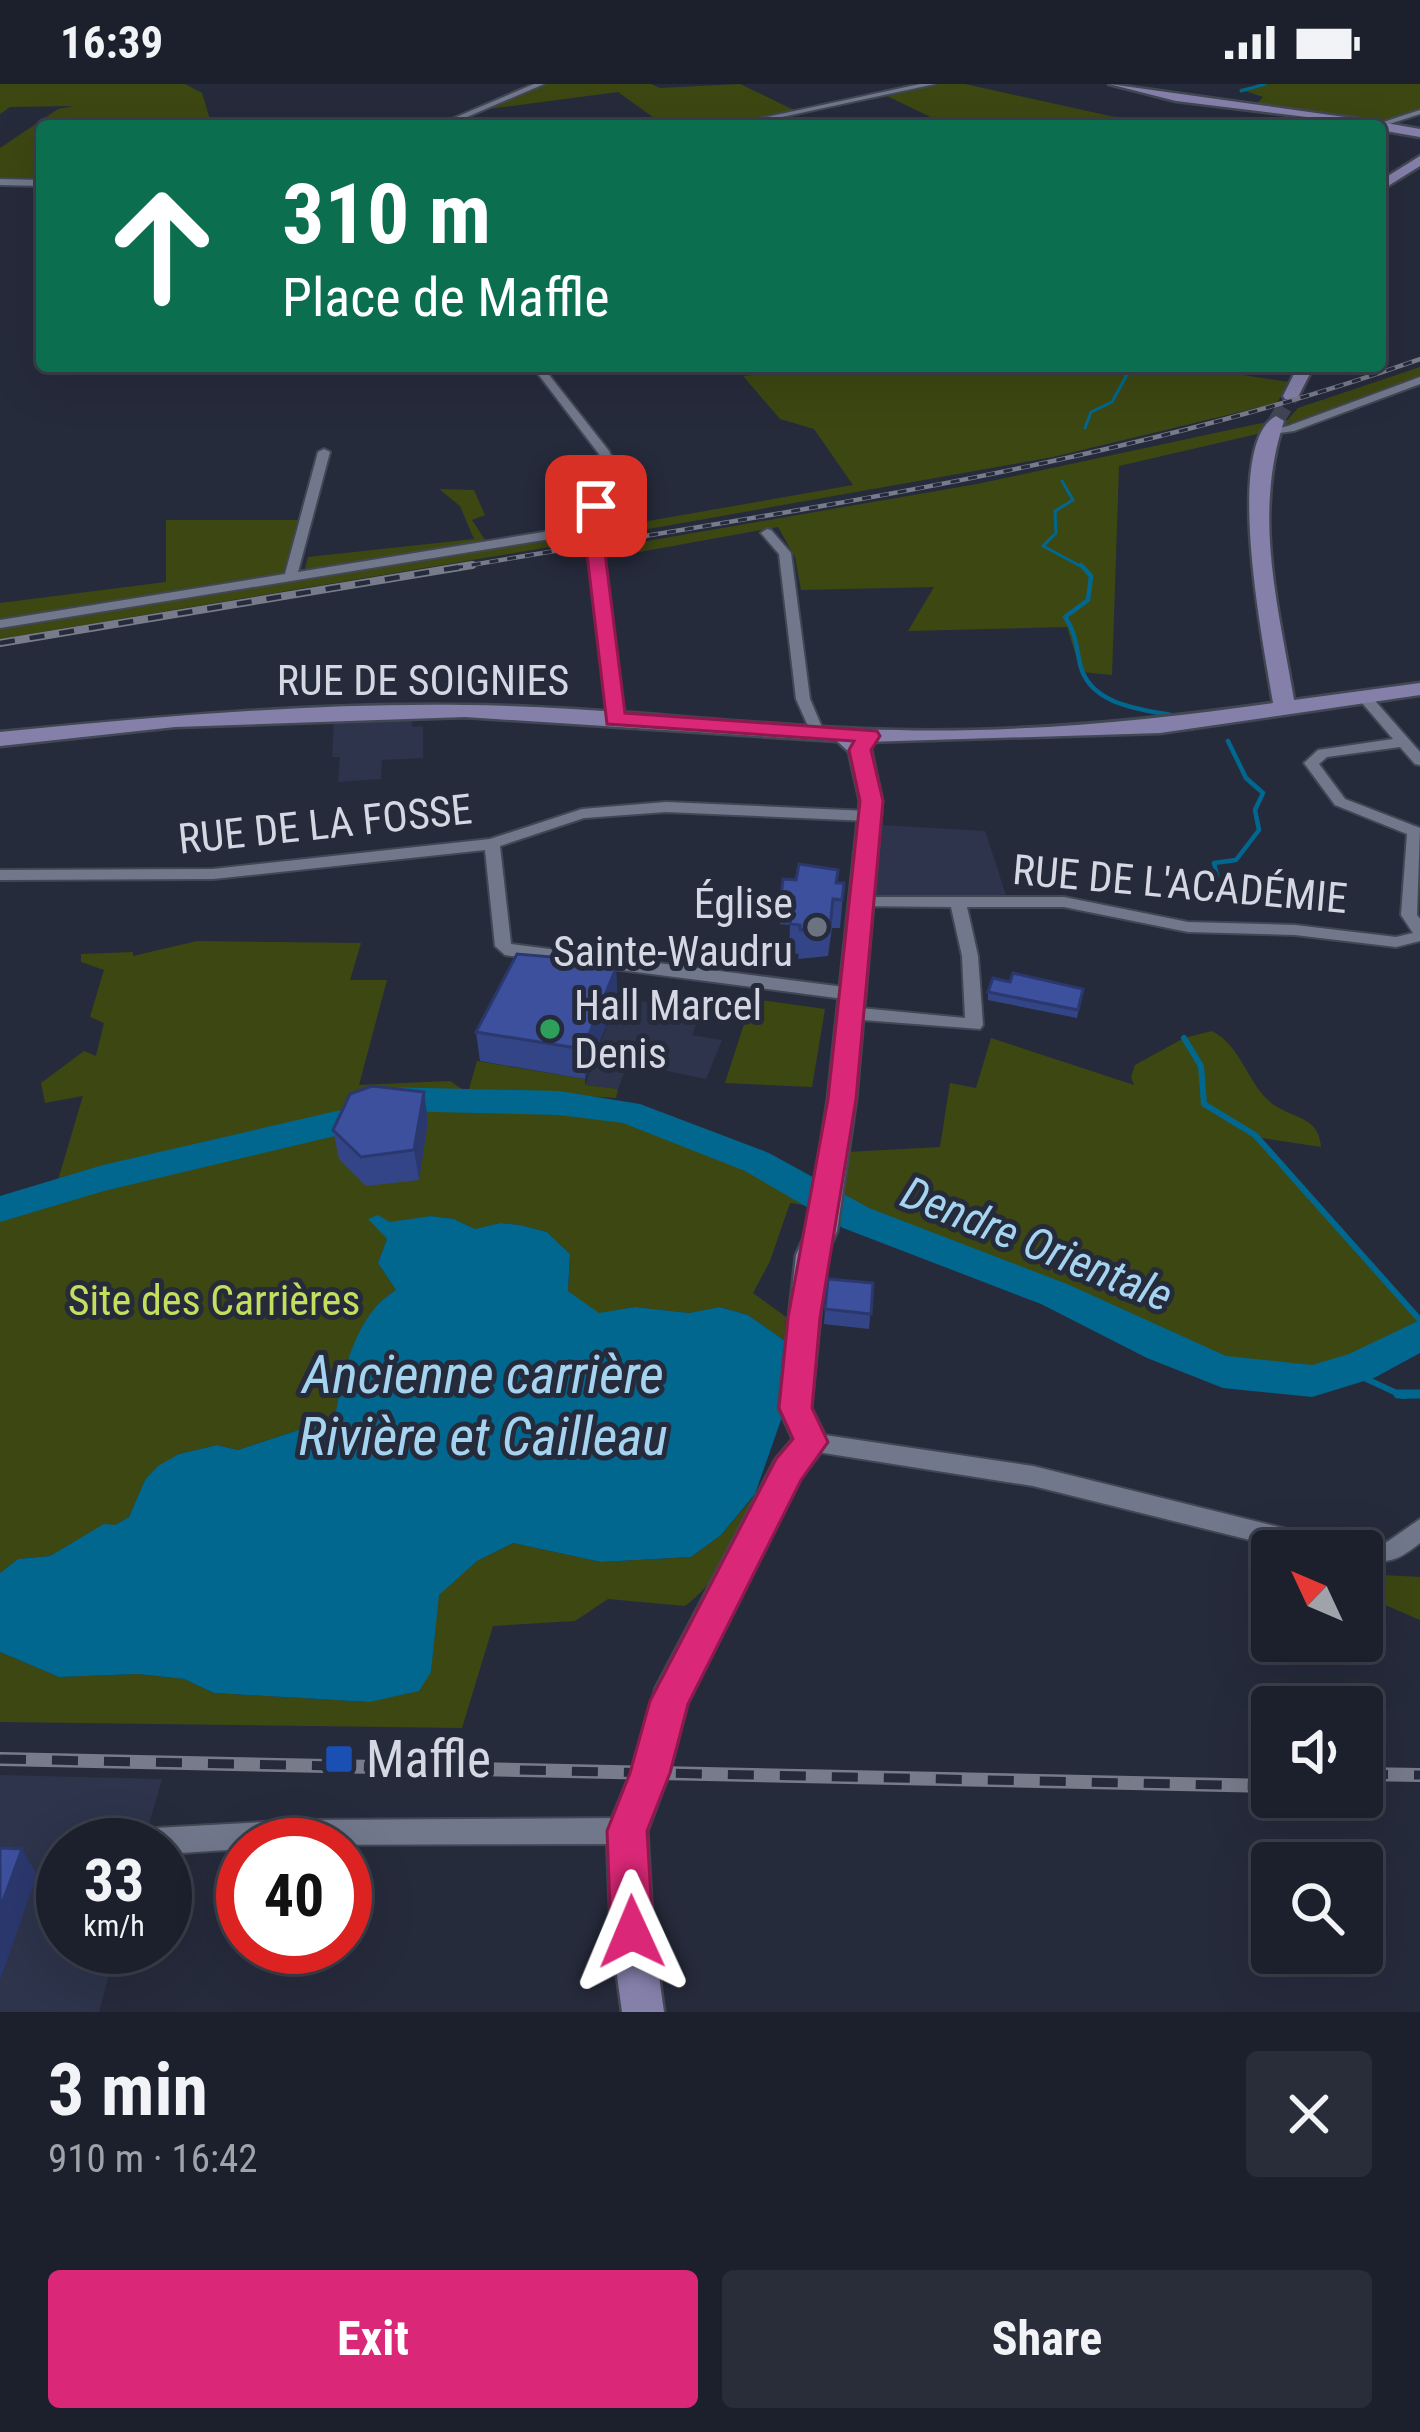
<!DOCTYPE html>
<meta charset="utf-8">
<style>
:root{--surface:#1c202d;--page:#292d39;--text:#f1f3f6;--muted:#a0a3aa;--line:#3a3e49;--accent:#db2777}
body{margin:0;font-family:"Roboto Condensed",sans-serif;background:var(--page);color:var(--text);height:100vh;display:flex;flex-direction:column;font-size:45px;white-space:nowrap}
*{box-sizing:border-box;margin:0}
p{font-size:39px;color:var(--muted)}
.icon{flex:none;width:66px;height:66px;fill:none;stroke:currentColor;stroke-width:2;stroke-linecap:round;stroke-linejoin:round}
.map{position:relative;height:1928px;overflow:hidden}
.details{display:flex;flex-direction:column;background:var(--surface);flex:1}
.details>*{flex:none}
.hud{position:absolute;left:36px;top:36px;width:1350px;height:252px;border-radius:12px;box-shadow:0 12px 48px #0002,0 0 0 3px var(--line);background:#0b6e4f;color:#fff;overflow:hidden}
.needle{width:78px;rotate:314deg}
.tools{position:absolute;left:1251px;top:1446px;display:grid;gap:24px}
.tools a{display:grid;place-items:center;width:132px;height:132px;border-radius:12px;background:var(--surface);box-shadow:0 12px 48px #0002,0 0 0 3px var(--line);font-size:60px}
.speed{position:absolute;left:36px;top:1734px;display:flex;gap:24px;font-size:60px;font-weight:700;text-align:center}
.speed>*{display:grid;place-content:center;width:156px;height:156px;border-radius:50%;background:var(--surface);box-shadow:0 12px 48px #0002,0 0 0 3px var(--line);line-height:1}
.speed small{font-size:30px;font-weight:400}
.speed .limit{border:18px solid #d22;background:#fff;color:#111}
.pin{position:absolute;display:grid;place-items:center;width:102px;height:102px;color:#fff;margin:-51px;border-radius:24px;box-shadow:0 6px 18px #0006}
.me{position:absolute;width:132px;margin:-66px;rotate:359deg;stroke-linejoin:round;filter:drop-shadow(0 0 9px #0008)}
.turn{display:flex;align-items:center;gap:42px;height:252px;padding:0 48px;font-size:54px}
.turn .icon{width:156px;height:156px;stroke-width:2.5}
.turn b{display:block;font-size:84px;line-height:102px}
.round{display:grid;place-items:center;flex:none;width:126px;height:126px;border-radius:12px;background:var(--page)}
.overview{display:flex;align-items:center;justify-content:space-between;height:204px;padding:0 48px}
h1{font-size:72px;font-weight:700;line-height:90px}
.button{display:flex;gap:24px;margin-top:auto;padding:24px 48px}
.button a{flex:1;height:138px;border-radius:12px;background:var(--accent);color:#fff;font-size:48px;font-weight:700;line-height:138px;text-align:center}
.button a+a{background:var(--page);color:var(--text)}
.status{display:flex;justify-content:space-between;align-items:center;height:84px;padding:0 60px;background:var(--surface);direction:ltr}
.status svg{height:33px;fill:currentColor}
.map>svg:first-child{display:block}
</style>
<div class="status"><b>16:39</b><svg viewBox="0 0 49 12"><path d="M0 12V9h3v3zM5 12V6h3v6zM10 12V3h3v9zM15 12V0h3v12zM26 1h20v11H26zM47 4h2v5h-2z"/></svg></div>
<div class="map">
<svg width="1420" height="1928" viewBox="0 0 1420 1928">
<rect width="100%" height="100%" fill="#262b3c"/>
<path fill="#2d344b" d="M412 636V643L423 642V674L382 676 381 695 338 698 340 673H332L334 639Z
M882 741 985 747 1006 811 876 812Z
M617 913 701 927 692 951 722 956 706 995 628 979 618 1005 585 1001Z
M0 1691 162 1695 143 1761H63V1863H116L99 1928H0Z"/>
<path fill="#3d4712" d="M0 0H185L202 9 212 42H42V97H0V64L58 25 74 22 10 23 0 30Z
M543 0H651L660 4 740 0 794 26 721 42H665L618 8 481 26Z
M937 0H965L1124 35 1105 42H949L887 12Z
M1264 0H1420V26L1377 38 1253 24 1263 13 1239 5Z
M844 282H1185L1289 298 1277 319 1053 373 609 452 603 445 853 401 814 345 780 335 743 292Z
M1420 283V294L1282 342 1298 324Z
M1271 337 1266 348 1119 382 1112 591 1081 588 1067 543 908 547 934 503 801 506 795 473 778 443 606 474 607 464 977 400Z
M439 405 474 406 485 431 472 436 487 459 319 487 305 485 308 473 474 455 460 422Z
M166 436H302L285 491 0 537V519L166 498Z
M579 450 580 458 0 555V543Z
M197 857 361 859 350 896H387L359 1001 450 997 477 1015 628 1028 757 1078 810 1109 811 1122 790 1119 770 1177 753 1209 786 1233 785 1257 748 1231 721 1223 689 1229 635 1223 599 1230 568 1207 570 1170 547 1148 520 1141 500 1139 475 1145 454 1135 431 1132 379 1143 387 1155 378 1179 396 1206C357 1229 342 1292 335 1334L238 1366 217 1361 179 1370 145 1396 129 1433 115 1441H104L50 1472 18 1475 0 1489V1125L193 1072 204 1060 58 1096 83 1012 45 1019 41 999 84 967 96 972 104 939 90 933 104 886 81 878V870L133 868V872Z
M752 915 825 925 812 1003 725 999Z
M1212 947C1243 963 1248 1003 1274 1021 1295 1035 1319 1033 1321 1063L1256 1053 1420 1236V1251L1360 1283 1312 1297 1223 1288 839 1120 847 1068 940 1063 950 999 976 1004 991 954 1134 1001 1131 993 1135 981 1184 954Z
M477 977 585 995V1001L618 1005 616 1014 469 1005Z
M755 1411C738 1451 722 1495 685 1522L608 1515 575 1537 493 1542 462 1644 0 1638V1568L59 1593 138 1590 184 1595 214 1609 369 1618 431 1588 438 1510 477 1477 513 1459 601 1478 691 1473 721 1451Z
M1362 1490 1420 1493V1536L1362 1511Z"/>
<path fill="#01678f" d="M378 1131 390 1138 431 1132 454 1135 475 1145 500 1139 520 1141 547 1148 570 1170 568 1207 599 1229 635 1223 689 1229 720 1223 748 1231 785 1257 782 1333 755 1410 721 1451 691 1473 601 1478 513 1459 477 1477 439 1511 431 1588 419 1607 369 1618 214 1609 184 1595 138 1590 59 1593 0 1568V1489L18 1475 50 1472 104 1440 115 1441 129 1433 145 1396 158 1382 179 1370 217 1361 238 1366 335 1334C342 1291 355 1230 396 1206L378 1179 387 1155 368 1135Z"/>
<g fill="none" stroke-linecap="round" stroke-linejoin="round">
<path stroke="#01678f" stroke-width="3" d="M1241 7 1265 0
M1173 42 1191 36
M1085 344 1091 328 1112 318 1129 287 1127 282
M1062 397 1073 416 1055 427 1056 449 1043 462 1084 484"/>
<path stroke="#01678f" stroke-width="4.5" d="M1081 481 1091 492 1088 516 1065 533C1076 549 1076 562 1080 580 1089 620 1138 625 1171 631
M1217 792 1214 779 1236 776 1259 746 1255 726 1263 709 1246 694 1228 657"/>
<path stroke="#01678f" stroke-width="6" d="M1184 954 1201 982 1204 1020 1255 1051 1420 1236
M1347 1286 1403 1312 1420 1310"/>
<path stroke="#01678f" stroke-width="9" d="M1398 1310H1420"/>
<path fill="#01678f" fill-rule="evenodd" d="M383 1003 559 1007 640 1020 769 1069 869 1124 1067 1200 1226 1272 1312 1281 1349 1270 1420 1236V1269L1374 1294 1312 1313 1223 1304 1147 1274 1041 1220 843 1144 745 1087 623 1039 559 1031 390 1027 352 1048 104 1107 0 1138V1112L103 1081 341 1026Z"/>
<path stroke="#404555" stroke-width="16" stroke-dasharray="16 9" stroke-linecap="butt" d="M1276 337 1291 312"/>
<g stroke="#424754" stroke-width="4">
<path id="street" d="M534 0H544L446 42H435Z
M920 0H935L740 42H725Z
M1420 26V30L1380 43 1371 42Z
M0 95 42 96V102L0 101Z
M532 282H542L609 367 617 385 602 422 599 444 622 635 620 638 615 639 608 635 587 449 0 544V536L285 490 318 368 324 365 330 368 298 488 587 441 590 422 605 385 599 370Z
M1420 293V300L1294 347 1272 350 1266 347 1288 342Z
M767 445 771 446 791 469 810 615 824 648 822 651H812L796 615 779 470 761 449Z
M1364 609 1369 610 1420 668V681L1415 680 1400 663 1327 673 1319 680 1345 715 1420 744 1417 831 1420 835V857L1396 863 1295 851 1188 848 1064 823H967L978 872 983 941 980 945 850 935 841 929 850 923 965 934 962 872 951 823 854 822 852 818 860 813H1064L1188 838 1295 841 1396 853 1413 849 1401 831 1407 750 1335 721 1304 679 1318 666 1393 655 1357 613Z
M666 718 868 727 876 732 868 737 666 728 584 734 500 762 511 860 852 904 858 906 861 910 858 914 852 916 505 871 495 862 485 766 213 795 0 796V786L213 785 490 755 582 725Z
M811 1349 1033 1382 1335 1457 1343 1460 1347 1467H1294L1033 1402 811 1367 803 1365 800 1358 803 1351Z
M1420 1435V1459C1397 1477 1392 1478 1362 1478V1467H1351L1354 1461 1387 1458Z
M627 1734 636 1738 640 1747 636 1756 627 1760 243 1761V1765L165 1770V1761H143L142 1757 146 1748 155 1744 302 1736Z"/>
</g>
<g stroke="#424754" stroke-width="5">
<path id="secondary" d="M1109 0 1380 38 1420 45V53L1380 46V42L1176 17Z
M1420 72V82L1380 107V97Z
M1298 282H1314L1297 315H1285L1283 312Z
M1276 332 1284 337C1253 432 1278 521 1294 616L1420 599V611L1160 649 865 658 871 666 882 717 856 1015 837 1147 826 1171 811 1324 828 1358 800 1395 687 1620 669 1689 647 1747 653 1848 664 1928H622L611 1848 607 1747 631 1689 656 1604 776 1375 793 1355 779 1324 796 1171 807 1147 828 1015 860 717 849 668 837 657 465 633 175 643 0 662V648C154 633 309 619 464 621 597 622 731 640 864 645 1000 651 1139 638 1273 619 1265 567 1222 361 1276 332Z"/>
</g>
<use href="#street" fill="#72788c" fill-rule="evenodd"/>
<use href="#secondary" fill="#8580aa" fill-rule="evenodd"/>
<g stroke="#777b8a" stroke-width="4.5">
<path id="rail-far2" d="M454 484C779 428 1109 385 1420 275"/>
</g>
<g stroke="#777b8a" stroke-width="8">
<path id="rail-far1" d="M0 559 472 481"/>
</g>
<g stroke="#777b8a" stroke-width="14">
<path id="rail" d="M0 1675 1272 1702
M1362 1690 1420 1691"/>
</g>
<use href="#rail-far2" stroke="#262b3c" stroke-width="3" stroke-dasharray="9" stroke-linecap="butt"/>
<use href="#rail-far1" stroke="#262b3c" stroke-width="4.5" stroke-dasharray="15" stroke-linecap="butt"/>
<use href="#rail" stroke="#262b3c" stroke-width="9" stroke-dasharray="26" stroke-linecap="butt"/>
</g>
<path fill="#344587" d="M844 799 840 844H832L828 872 798 875 799 870 789 869 790 841 780 840 781 812Z
M584 880 616 884 617 913 585 995 480 977 476 948Z
M1010 898 1083 905 1077 934 988 916V908Z
M428 1037 419 1096 366 1102 339 1075 333 1046Z
M873 1199 869 1245 824 1240 825 1225Z"/>
<path fill="#2b386e" d="M616 884 617 913 585 995 583 965Z
M424 1008 428 1037 419 1096 414 1066Z
M22 1765 37 1791 0 1896V1825Z"/>
<path fill="#3d509d" stroke="#2b386e" stroke-width="3" d="M799 780 838 786 836 799H844L842 816 833 815 830 843 800 846V841L790 840 794 813 781 812 783 795 796 796Z
M554 866 583 871 579 879 616 884 583 965 476 948 517 870 551 873Z
M1013 889 1083 905 1078 926 988 908 993 894 1010 898Z
M372 1002 424 1008 414 1066 361 1073 333 1046 350 1010Z
M828 1195 873 1199 871 1230 825 1225Z
M0 1764 22 1765 0 1825Z"/>
<path fill="#db2777" stroke="#8e194d" stroke-width="3" d="M589 418 605 422 602 445 625 629 877 647 880 652 871 666 883 717 856 1015 820 1234 812 1324 828 1358 801 1396 688 1620 670 1689 647 1747 653 1848 647 1863 632 1869 617 1863 611 1848 607 1747 630 1689 650 1617 776 1375 793 1355 779 1324 788 1234 828 1015 860 717 849 666 854 657 607 640 584 445Z"/>
<circle fill="#6b7280" stroke="#262b3c" stroke-width="4.5" cx="817" cy="843" r="12"/>
<circle fill="#2e9e5b" stroke="#262b3c" stroke-width="4.5" cx="550" cy="945" r="12"/>
<rect fill="#1a4fb4" stroke="#262b3c" stroke-width="4.5" x="324" y="1660" width="30" height="30" rx="6"/>
<g text-anchor="middle" dominant-baseline="central" stroke-width="10" stroke-linejoin="round" paint-order="stroke">
<g font-size="42" fill="#d5d8e3" stroke="#262b3c">
<text x="423" y="596">RUE DE SOIGNIES</text>
<text transform="translate(325 740) rotate(-6)">RUE DE LA FOSSE</text>
<text transform="translate(1180 800) rotate(5)">RUE DE L'ACADÉMIE</text>
</g>
<g font-size="42" fill="#d5d8e3" stroke="#262b3c" text-anchor="end">
<text x="793" y="819">Église<tspan x="793" dy="48">Sainte-Waudru</tspan></text>
<text x="574" y="921" text-anchor="start">Hall Marcel<tspan x="574" dy="48">Denis</tspan></text>
</g>
<g font-size="42" fill="#c4df5e" stroke="#262b3c">
<text x="214" y="1216">Site des Carrières</text>
</g>
<g font-size="45" font-style="italic" fill="#a5d4f0" stroke="#262b3c">
<text transform="translate(1037 1160) rotate(22)">Dendre Orientale</text>
</g>
<g font-size="51" fill="#d5d8e3" stroke="#262b3c" text-anchor="start">
<text x="366" y="1675">Maffle</text>
</g>
<g font-size="54" font-style="italic" fill="#a5d4f0" stroke="#262b3c">
<text x="483" y="1290">Ancienne carrière<tspan x="483" dy="62">Rivière et Cailleau</tspan></text>
</g>
</g>
</svg>
<div class="tools">
<a><svg class="needle" viewBox="-14 -14 28 28"><path d="M0-13l5 13h-10z" fill="#e53935"/><path d="M0 13l5-13h-10z" fill="#a0a3aa"/></svg></a>
<a><svg class="icon" aria-label="sound" viewBox="0 0 24 24"><path d="M4 9h4l5-4v14l-5-4H4zM17 9q2 3 0 6"/></svg></a>
<a><svg class="icon" aria-label="search" viewBox="0 0 24 24"><circle cx="10" cy="10" r="6"/><path d="M15 15l6 6"/></svg></a>
</div>
<div class="speed"><div>33<small>km/h</small></div><div class="limit">40</div></div>
<div class="pin" style="left:596px;top:422px;background:#d93025"><svg class="icon" aria-label="arrive" viewBox="0 0 24 24"><path d="M6 21V4h12l-3 4 3 4H6"/></svg></div>
<svg class="me" style="left:632px;top:1848px" viewBox="-20 -20 40 40"><path d="M0-17L14 15 0 8-14 15z" fill="#db2777" stroke="#fff" stroke-width="4"/></svg>
<div class="hud">
<div class="turn"><svg class="icon" aria-label="ahead" viewBox="0 0 24 24"><path d="M12 20V5M6 11l6-6 6 6"/></svg><div><b>310 m</b>Place de Maffle</div></div>
</div>
</div>
<section class="details">
<div class="overview"><div><h1>3 min</h1><p>910 m · 16:42</p></div><a class="round"><svg class="icon" aria-label="close" viewBox="0 0 24 24"><path d="M6 6l12 12M18 6L6 18"/></svg></a></div>
<div class="button"><a>Exit</a><a>Share</a></div>
</section>
